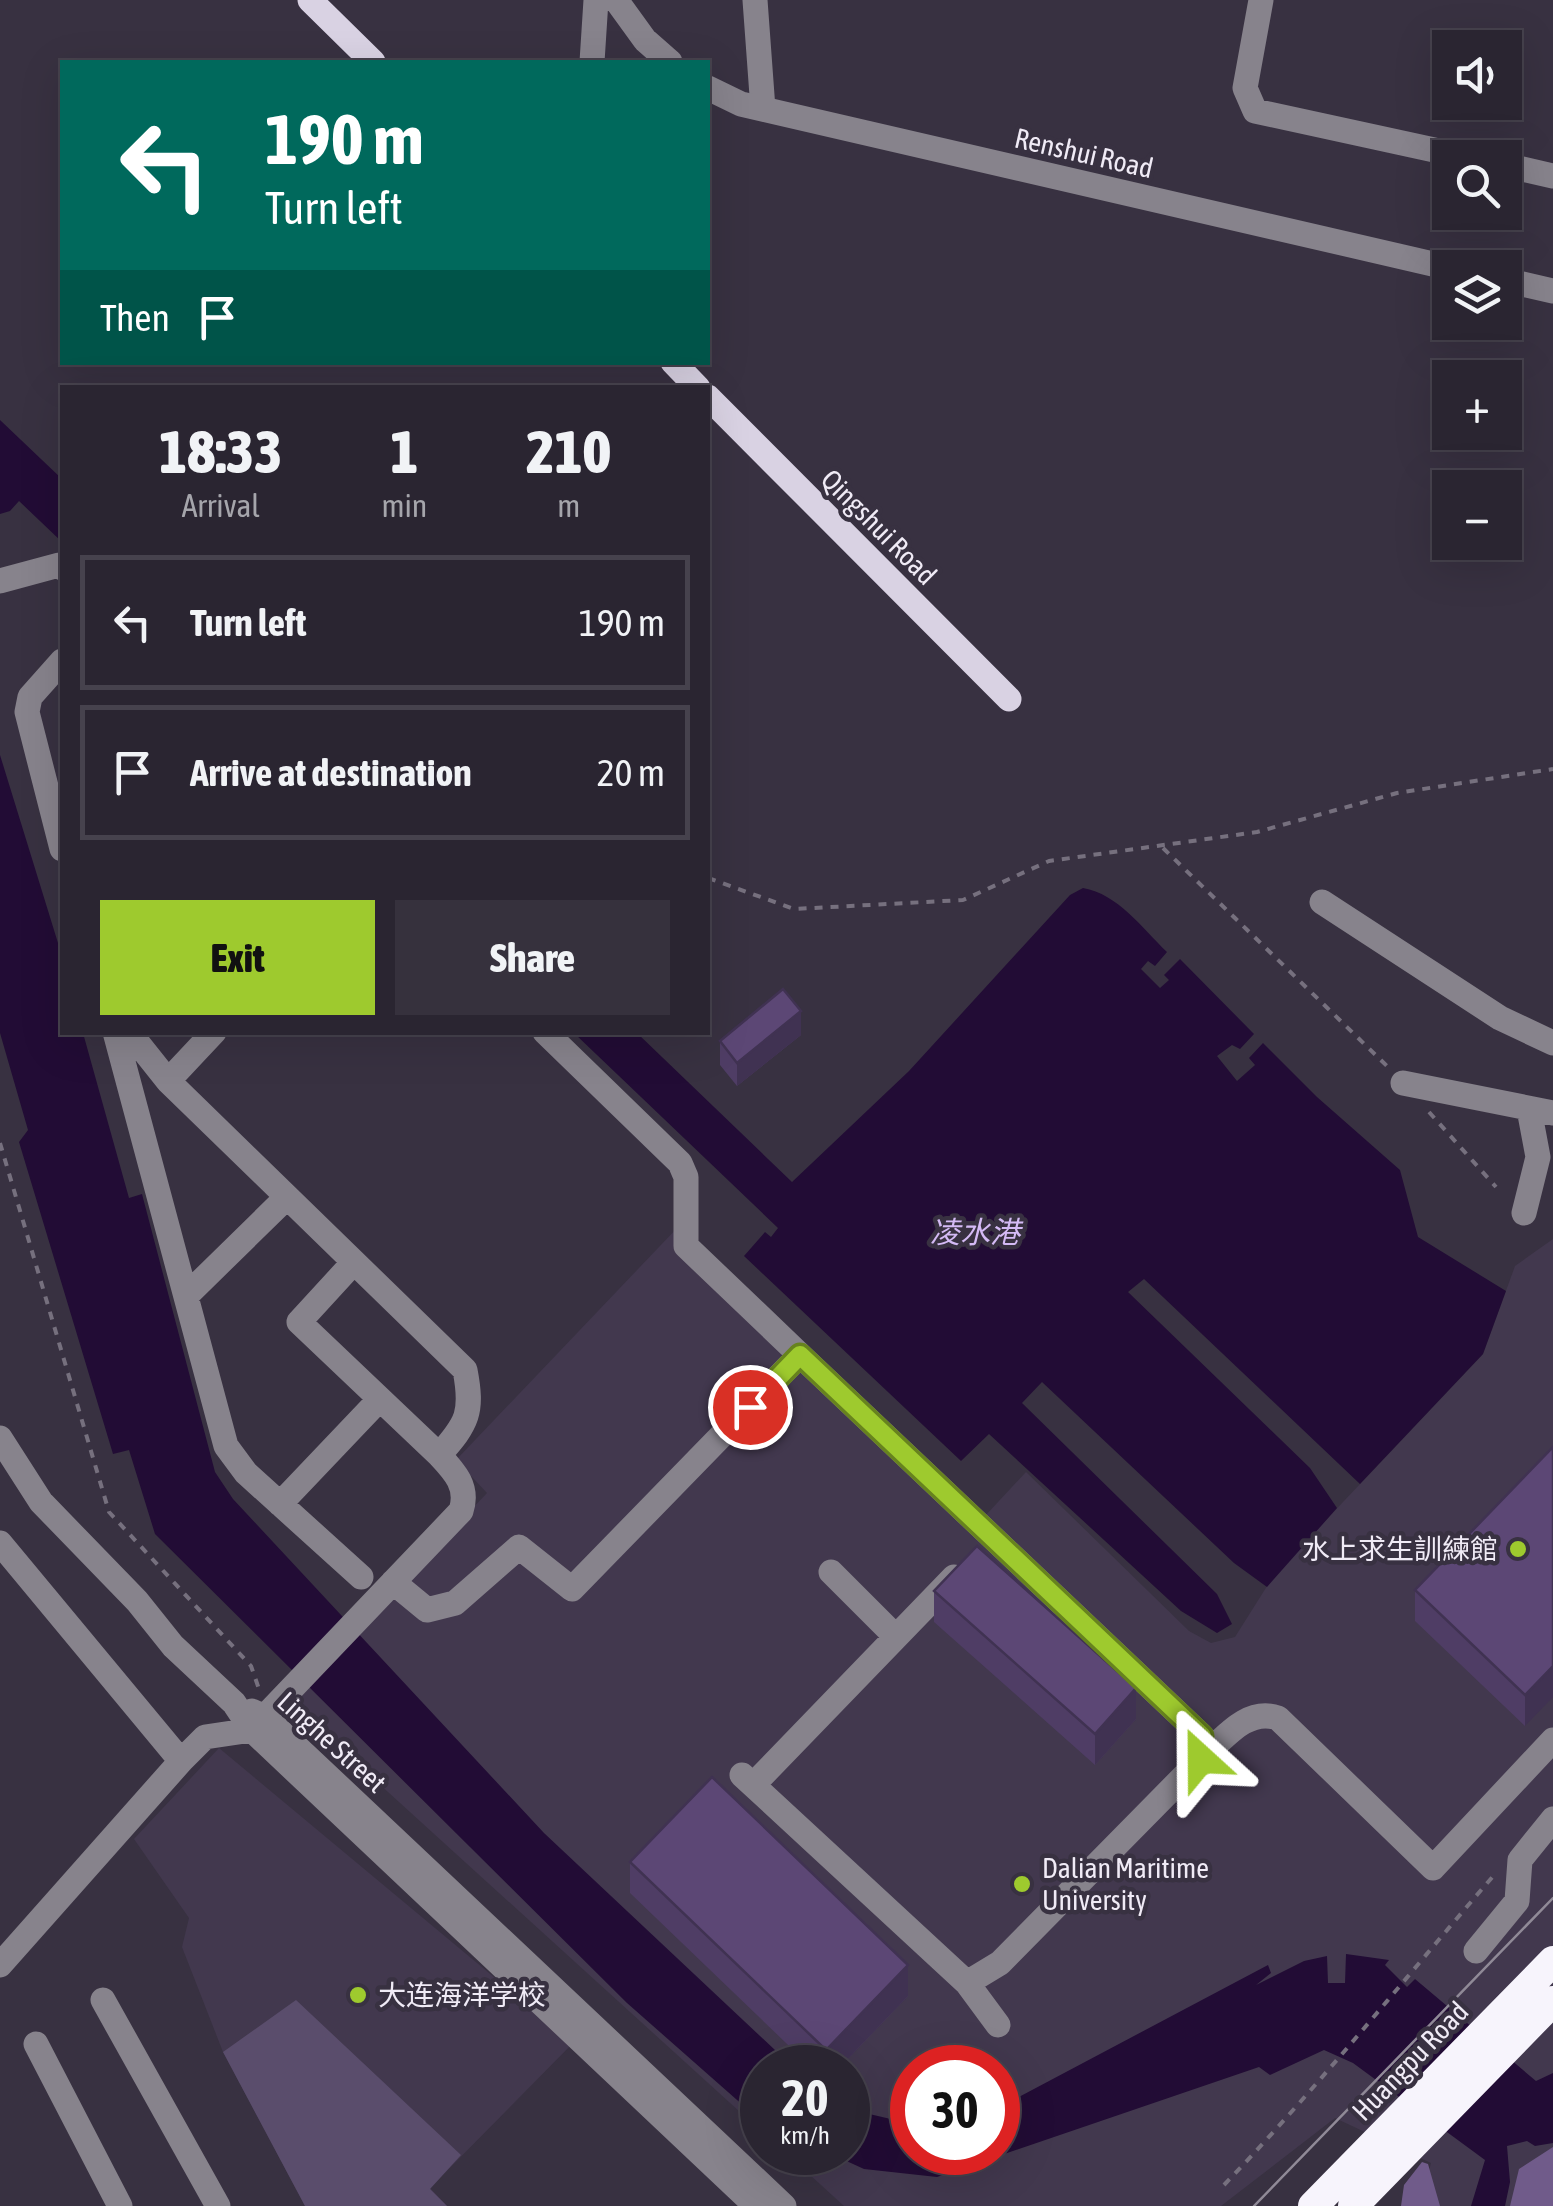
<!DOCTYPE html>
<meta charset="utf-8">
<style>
:root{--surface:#2a2531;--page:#36313d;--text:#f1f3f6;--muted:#a5a5ab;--line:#46424d;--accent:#9eca2e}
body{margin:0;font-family:"Asap Condensed","Noto Sans SC",sans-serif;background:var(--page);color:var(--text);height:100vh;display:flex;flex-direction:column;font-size:38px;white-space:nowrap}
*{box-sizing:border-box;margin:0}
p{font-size:32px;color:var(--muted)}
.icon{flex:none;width:55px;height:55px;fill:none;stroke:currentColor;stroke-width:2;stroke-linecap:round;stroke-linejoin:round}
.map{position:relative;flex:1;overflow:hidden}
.drawer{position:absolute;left:60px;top:385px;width:650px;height:650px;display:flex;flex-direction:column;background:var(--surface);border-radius:0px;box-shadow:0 10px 40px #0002,0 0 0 2px var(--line)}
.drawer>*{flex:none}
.hud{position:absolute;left:60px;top:60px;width:650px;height:305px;border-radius:0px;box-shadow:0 10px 40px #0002,0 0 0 2px var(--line);background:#00695c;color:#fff;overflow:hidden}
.controls{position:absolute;left:1432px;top:30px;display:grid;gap:20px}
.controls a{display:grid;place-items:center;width:90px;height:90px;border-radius:0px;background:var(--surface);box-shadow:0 10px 40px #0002,0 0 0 2px var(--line);font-size:50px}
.speed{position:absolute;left:740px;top:2045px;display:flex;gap:20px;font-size:50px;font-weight:700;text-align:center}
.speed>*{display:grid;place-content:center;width:130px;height:130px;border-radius:50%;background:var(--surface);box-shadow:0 10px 40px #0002,0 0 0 2px var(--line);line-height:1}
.speed small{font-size:25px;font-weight:400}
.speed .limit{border:15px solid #d22;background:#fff;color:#111}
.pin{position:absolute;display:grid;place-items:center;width:85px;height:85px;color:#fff;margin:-42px;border:5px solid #fff;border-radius:50%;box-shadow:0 2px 10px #0007}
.me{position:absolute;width:110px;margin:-55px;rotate:336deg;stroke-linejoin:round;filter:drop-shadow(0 0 8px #0008)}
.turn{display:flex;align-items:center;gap:35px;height:210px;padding:0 40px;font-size:45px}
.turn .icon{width:130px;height:130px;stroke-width:2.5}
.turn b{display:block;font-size:70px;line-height:85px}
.then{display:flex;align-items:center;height:95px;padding:0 40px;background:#0003;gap:20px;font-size:38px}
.eta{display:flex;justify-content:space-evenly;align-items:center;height:170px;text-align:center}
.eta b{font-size:60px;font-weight:800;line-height:70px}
.cta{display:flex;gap:20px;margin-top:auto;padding:20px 40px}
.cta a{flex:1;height:115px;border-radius:0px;background:var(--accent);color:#111;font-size:40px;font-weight:800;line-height:115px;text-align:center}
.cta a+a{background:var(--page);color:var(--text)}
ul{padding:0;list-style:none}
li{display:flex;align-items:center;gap:30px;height:135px;margin:0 20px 15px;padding:0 20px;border:5px solid var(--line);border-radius:0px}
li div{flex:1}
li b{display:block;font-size:38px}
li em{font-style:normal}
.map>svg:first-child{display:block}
</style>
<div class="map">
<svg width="1553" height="2206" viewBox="0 0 1553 2206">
<rect width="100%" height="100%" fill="#383141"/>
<path fill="#42384e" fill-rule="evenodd" d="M679 1226 985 1516 1026 1472 1189 1631 1211 1643 1235 1637 1274 1575 1483 1354 1515 1266 1553 1239V2206H1420L1431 2163 1335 2118 1221 2206H844L786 2153 848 2152V2068H762V2132L289 1702 487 1493 456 1460ZM912 2068H998V2152H912Z
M219 1748 573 2043 430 2188 447 2206H305L223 2052 182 1947 189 1918 134 1839Z"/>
<path fill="#5a4d6c" d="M296 2000 461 2155 430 2189 447 2206H305L223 2052Z"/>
<path fill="#705b8a" d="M1553 2147V2206H1510L1519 2169Z
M1422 2162 1428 2164 1440 2206H1401L1404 2185Z"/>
<path fill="#220c35" d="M0 420 62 479V542L19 501 10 511 0 514Z
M0 755 62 956V1032L83 1033 129 1198 142 1194 215 1472 233 1499 544 1833 793 2067 762 2068V2122L627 2003 155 1534 129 1450 113 1454 19 1142 28 1130 0 1033Z
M1083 888C1118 894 1142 928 1167 952L1155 966 1148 961 1141 969 1160 988 1169 980 1164 975 1180 959 1254 1034 1240 1049 1232 1045 1217 1056 1237 1081 1255 1065 1249 1058 1263 1043 1317 1097 1400 1170 1418 1237 1506 1291 1483 1354 1360 1484 1144 1279 1128 1292 1310 1468 1337 1508 1267 1587 1234 1563 1042 1382 1022 1403 1217 1594 1232 1624 1217 1633 1181 1611 989 1434 961 1461 744 1256 765 1232 771 1237 778 1228 574 1033H637L792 1182 909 1071 1070 895Z
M1346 1954 1389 1960 1385 1965 1407 1987 1415 1979 1536 2081 1553 2073V2143L1535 2146 1527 2141 1507 2146 1510 2182 1505 2206H1471L1485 2160 1353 2063 1324 2050 1270 2075 1259 2067 937 2177 864 2169 829 2153 848 2152V2109L912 2124V2152H998V2108L1268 1965 1271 1973 1256 1985 1304 1961 1327 1956 1328 1983H1345Z"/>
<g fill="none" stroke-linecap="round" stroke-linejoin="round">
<path stroke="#76707e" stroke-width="4" stroke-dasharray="8 8" stroke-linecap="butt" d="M1163 848 1389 1068
M708 878 794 909 963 900 1049 861 1257 832 1397 793 1553 769
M1429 1112 1496 1187
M0 1143 109 1512 251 1666 259 1689
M1224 2185C1319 2086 1405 1978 1495 1874"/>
<path stroke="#87838c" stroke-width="25" d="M616 0 645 40 670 62
M755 0 763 109
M1261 0 1245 88 1255 111 1471 158
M592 62 596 0
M708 88 741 104 1450 268
M1505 165 1553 176
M1505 280 1553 291
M0 581 59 565 62 568
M62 661 30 697 27 712 62 849
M1322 902 1500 1018 1553 1043
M115 1032 226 1446 246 1473 361 1577
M545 1032 680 1163 686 1177V1246L800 1355
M168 1081 214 1032
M1403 1083 1553 1113
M1524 1213 1538 1157 1529 1109
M354 1262 299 1322 439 1455
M186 1296 287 1197
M0 1438 41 1502 137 1601 173 1646 234 1703 252 1730 756 2206
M280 1504 378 1401
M0 1543 181 1761
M831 1572 896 1637
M393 1582 427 1610 455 1603 519 1547 572 1589 800 1355 1202 1736 1201 1759 1000 1963 967 1983
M252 1711 265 1717 784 2206
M1201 1759C1223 1740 1246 1707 1278 1718L1433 1868 1553 1740
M742 1775 967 1983 998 2025
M753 1785 954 1577
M1476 1951 1517 1901 1520 1860 1553 1819
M0 1965 181 1761 205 1737 252 1730 461 1511C469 1487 455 1472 439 1455 468 1423 473 1412 465 1370L168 1081 129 1032
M103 2000 218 2206
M36 2044 120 2206"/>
<path stroke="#d9d2e3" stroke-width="25" d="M310 0 373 62
M673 362 698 388
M708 397 1009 699"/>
<path stroke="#f7f4fc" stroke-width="30" d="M1313 2206 1553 1961
M1353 2206 1553 2001"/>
<path stroke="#908a97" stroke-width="2.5" d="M1254 2206 1553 1898"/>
</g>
<path fill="#4f3d65" d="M801 1035 737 1086 720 1065V1041Z
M1553 1447 1525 1726 1415 1621V1590Z
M934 1591 1136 1719 1095 1765 934 1622Z
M630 1862 908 1996 839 2068H812L630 1893Z"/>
<path fill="#403252" d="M801 1011V1035L737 1086V1063Z
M1553 1666V1697L1525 1726V1695Z
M1136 1688V1719L1095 1765V1734Z
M908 1965V1996L839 2068H826V2050Z"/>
<path fill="#5c4775" stroke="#403252" stroke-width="2.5" d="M783 989 801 1011 737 1063 720 1041Z
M1553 1447V1666L1525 1695 1415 1590Z
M977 1546 1136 1688 1095 1734 934 1591Z
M712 1777 908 1965 826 2050 630 1862Z"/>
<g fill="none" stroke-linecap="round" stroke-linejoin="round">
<g stroke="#67831e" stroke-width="25">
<path id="route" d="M750 1407 800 1355 1202 1736 1201 1759"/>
</g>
<use href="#route" stroke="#9eca2e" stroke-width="18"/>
</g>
<g fill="#9eca2e" stroke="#383141" stroke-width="4">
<circle cx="1518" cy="1549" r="10"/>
<circle cx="1022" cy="1884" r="10"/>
<circle cx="358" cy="1995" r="10"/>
</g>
<g text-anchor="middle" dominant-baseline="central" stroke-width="9" stroke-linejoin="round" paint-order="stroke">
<g font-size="28" fill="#f0ebf6" stroke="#383141">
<text transform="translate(1084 153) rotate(13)">Renshui Road</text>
<text transform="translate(879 527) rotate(45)">Qingshui Road</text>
<text transform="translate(332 1742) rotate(42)">Linghe Street</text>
<text transform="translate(1410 2061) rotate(-46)">Huangpu Road</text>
</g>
<g font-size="28" fill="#f0ebf6" stroke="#383141" text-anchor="start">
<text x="1498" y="1549" text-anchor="end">水上求生訓練館</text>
<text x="1042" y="1868">Dalian Maritime<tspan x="1042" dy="32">University</tspan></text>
<text x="378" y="1995">大连海洋学校</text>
</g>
<g font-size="30" font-style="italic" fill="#d4baf5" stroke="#383141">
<text x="975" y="1232">凌水港</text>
</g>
</g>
</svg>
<div class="controls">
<a><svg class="icon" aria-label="sound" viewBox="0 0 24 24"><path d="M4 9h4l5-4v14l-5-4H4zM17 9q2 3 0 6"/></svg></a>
<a><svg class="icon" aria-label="search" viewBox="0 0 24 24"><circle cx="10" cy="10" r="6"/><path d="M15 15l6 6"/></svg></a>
<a><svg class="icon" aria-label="layers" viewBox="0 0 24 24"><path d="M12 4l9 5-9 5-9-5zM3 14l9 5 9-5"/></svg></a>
<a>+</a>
<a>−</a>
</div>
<div class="speed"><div>20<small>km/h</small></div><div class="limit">30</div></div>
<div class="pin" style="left:750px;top:1407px;background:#d93025"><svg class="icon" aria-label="arrive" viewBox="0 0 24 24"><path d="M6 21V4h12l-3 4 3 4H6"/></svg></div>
<svg class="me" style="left:1201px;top:1759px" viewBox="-20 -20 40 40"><path d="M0-17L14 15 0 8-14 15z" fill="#9eca2e" stroke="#fff" stroke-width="4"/></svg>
<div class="hud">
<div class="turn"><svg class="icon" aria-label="left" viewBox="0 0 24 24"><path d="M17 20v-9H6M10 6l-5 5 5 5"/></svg><div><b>190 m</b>Turn left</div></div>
<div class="then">Then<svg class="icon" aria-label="arrive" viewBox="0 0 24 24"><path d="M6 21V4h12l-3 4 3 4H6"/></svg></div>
</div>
<section class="drawer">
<div class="eta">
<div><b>18:33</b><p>Arrival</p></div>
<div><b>1</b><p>min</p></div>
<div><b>210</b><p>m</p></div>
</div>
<ul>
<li><svg class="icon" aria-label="left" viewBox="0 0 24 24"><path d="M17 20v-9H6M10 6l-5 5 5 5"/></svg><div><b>Turn left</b></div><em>190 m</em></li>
<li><svg class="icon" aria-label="arrive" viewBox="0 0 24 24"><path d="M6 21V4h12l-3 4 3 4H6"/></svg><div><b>Arrive at destination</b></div><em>20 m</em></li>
</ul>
<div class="cta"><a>Exit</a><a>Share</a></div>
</section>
</div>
